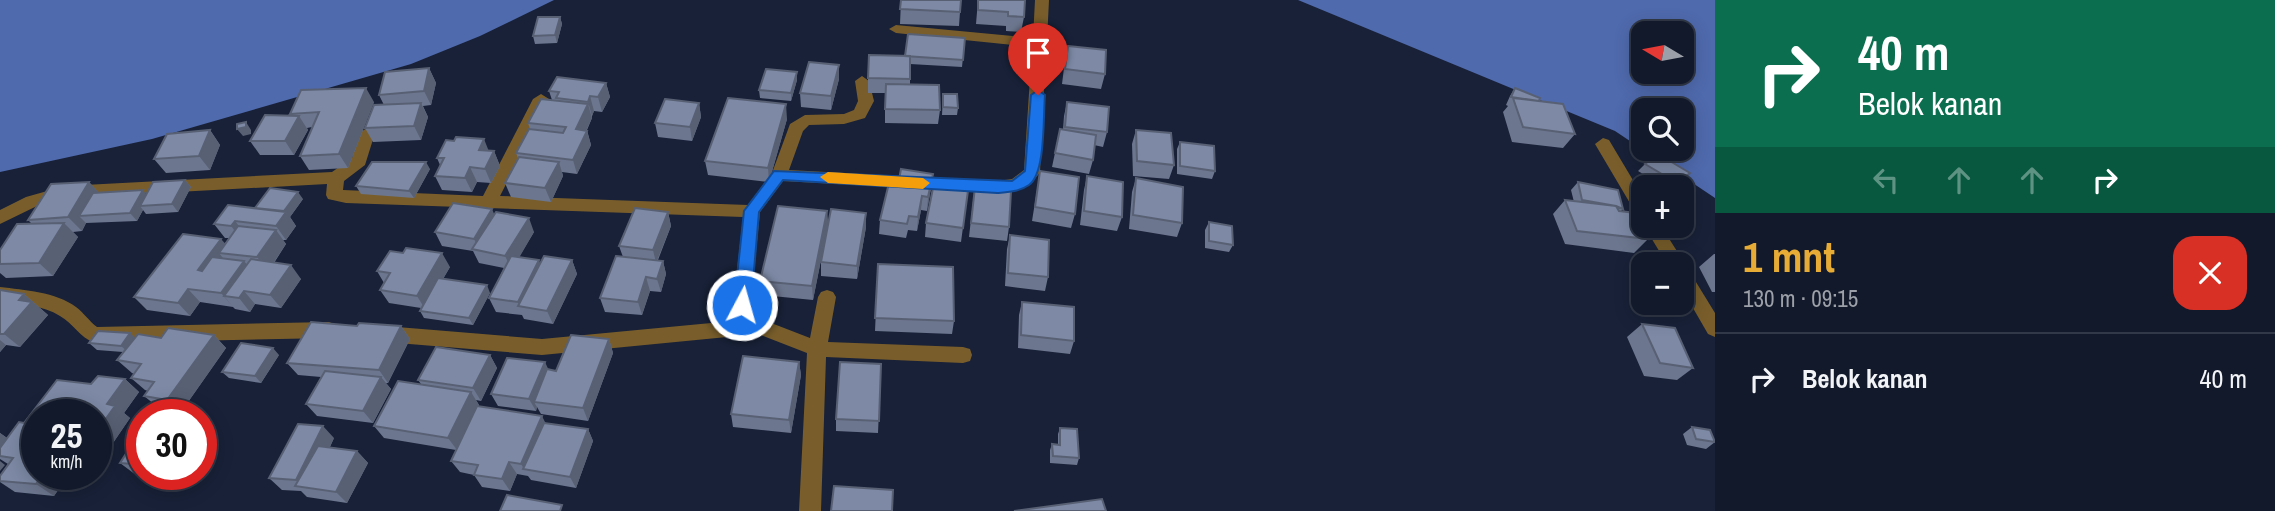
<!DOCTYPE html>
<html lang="id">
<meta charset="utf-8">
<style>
:root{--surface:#12192a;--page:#1f2636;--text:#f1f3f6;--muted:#9ca0a8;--line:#313847;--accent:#e6ac36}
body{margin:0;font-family:"Archivo Narrow",sans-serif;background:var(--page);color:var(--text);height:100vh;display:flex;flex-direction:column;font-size:26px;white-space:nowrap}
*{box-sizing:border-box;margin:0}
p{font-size:23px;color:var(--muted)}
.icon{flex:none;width:38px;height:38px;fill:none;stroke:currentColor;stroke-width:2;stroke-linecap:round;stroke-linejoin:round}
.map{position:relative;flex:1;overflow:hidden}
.sheet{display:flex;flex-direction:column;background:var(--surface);width:560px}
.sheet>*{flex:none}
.guide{background:#0b6e4f;color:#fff;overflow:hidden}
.needle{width:46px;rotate:280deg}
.controls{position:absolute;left:1631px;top:21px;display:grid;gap:14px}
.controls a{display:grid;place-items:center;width:63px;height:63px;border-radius:14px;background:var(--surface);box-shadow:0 4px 18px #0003,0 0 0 2px var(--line);font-size:35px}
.speed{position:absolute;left:21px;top:399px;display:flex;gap:14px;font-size:35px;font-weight:700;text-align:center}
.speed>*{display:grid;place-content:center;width:91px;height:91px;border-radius:50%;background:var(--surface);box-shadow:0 4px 18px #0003,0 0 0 2px var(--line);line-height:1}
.speed small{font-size:18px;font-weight:400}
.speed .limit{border:10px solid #d22;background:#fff;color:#111}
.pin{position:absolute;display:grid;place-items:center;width:60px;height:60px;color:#fff;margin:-72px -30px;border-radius:50% 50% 50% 0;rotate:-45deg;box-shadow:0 0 7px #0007}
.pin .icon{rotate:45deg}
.me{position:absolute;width:77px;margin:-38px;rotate:6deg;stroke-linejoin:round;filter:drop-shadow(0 0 5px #0008)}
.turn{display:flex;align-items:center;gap:24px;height:147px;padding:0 28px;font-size:32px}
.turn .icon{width:91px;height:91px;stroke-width:2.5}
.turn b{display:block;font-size:49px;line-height:60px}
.lanes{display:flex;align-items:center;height:66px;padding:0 28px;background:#0003;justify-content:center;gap:35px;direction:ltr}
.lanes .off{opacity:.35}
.round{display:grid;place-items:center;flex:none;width:74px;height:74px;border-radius:21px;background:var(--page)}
.overview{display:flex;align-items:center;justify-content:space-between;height:119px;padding:0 28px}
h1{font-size:42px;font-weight:800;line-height:52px;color:var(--accent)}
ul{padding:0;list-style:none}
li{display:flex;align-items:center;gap:21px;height:91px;padding:0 28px;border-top:2px solid var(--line)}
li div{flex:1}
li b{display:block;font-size:26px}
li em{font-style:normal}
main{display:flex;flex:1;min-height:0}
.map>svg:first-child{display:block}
</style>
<main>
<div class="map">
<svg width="1715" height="511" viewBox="0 0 1715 511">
<rect width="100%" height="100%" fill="#182138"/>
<path fill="#4f6aad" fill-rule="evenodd" d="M0 0H554L480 36 411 64 152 139 0 172Z
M1298 0H1715V198L1615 131ZM1643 33H1682V72H1643ZM1643 110H1682V149H1643Z"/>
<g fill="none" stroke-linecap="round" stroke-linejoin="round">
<path fill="#795e2b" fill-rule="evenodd" d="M1035 0H1049L1047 40 1049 43 1046 46 1040 172C1030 188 1015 192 997 193L783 181 760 212 751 303 766 321 810 338 818 297 821 292 827 290 833 292 836 297 828 342 963 347 970 349 972 355 970 361 963 363 826 357 821 511H799L807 353 758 334 542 355 385 342 378 339 376 334 378 329 385 326 542 339 743 320 733 305 743 217 346 203 328 199 326 195 327 184 65 198 37 206 0 224V210L26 197 65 186 332 172 352 158 359 133 367 128 375 133 365 165 344 181 343 190 483 196 533 99 541 94 549 99 500 196 748 205 772 173 790 124 805 115 844 114 854 110 858 101 855 81 862 76 869 81 874 101 865 118 844 124 809 125 803 131 789 170 997 181 1012 179 1024 170 1032 47 896 33 889 29 896 25 1033 38Z
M1603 138 1609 140 1643 197V217L1637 215 1595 144Z
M1644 226H1661L1682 259 1683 267 1688 269 1715 313V337L1708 334 1682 289V264H1667Z
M0 287C24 290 56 292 76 307 84 313 89 321 97 327L329 322 336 325 338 330 336 335 329 338 95 343C79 337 74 324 60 316 43 305 19 304 0 301Z"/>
</g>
<path fill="#6c768e" d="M901 0 960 12 959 26 900 24Z
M978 0 1024 17 1021 32 1006 31V26L976 24Z
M560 17 562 24 557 43 535 44 533 36Z
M965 38 962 67 910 64V85L940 110 938 124 885 123V93H868V78L905 56Z
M1068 46 1105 74 1101 89 1062 84 1065 60Z
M839 65V79L831 110 801 107 800 93Z
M429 68 436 83 431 105 423 106 428 117 421 140 373 142 365 128 384 105 379 95Z
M797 72V80L791 101 760 98 759 90Z
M606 83 610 97 602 112 594 111 592 116V118L587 130 591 145 577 174 562 172 563 176 551 202 511 197 505 183 518 158 516 153 530 129 528 123 552 100 549 91Z
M1515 88 1539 101 1575 134 1563 148 1512 142 1503 112 1508 106 1506 105 1510 96Z
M943 94 958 108 957 115H942Z
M374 102 348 168 309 170 300 156 312 127 307 128 308 130 294 155H260L250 141 291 115 290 114Z
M1067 102 1107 132 1103 147 1094 145 1093 160 1089 174 1052 167 1060 129 1063 130 1064 116Z
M699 103 701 117 692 141 658 137 655 123Z
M787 119 769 182 708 175 705 161Z
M210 130 220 145 210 170 166 173 154 159Z
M1136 130 1174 165 1169 179 1133 176 1132 144Z
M1180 142 1215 171 1212 179 1177 174V149Z
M489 151H494L500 166 491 183 477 182 472 192 442 190 435 176 440 165 437 158Z
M1645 164 1690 173 1674 187H1665L1638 171Z
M430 169 414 198 361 194 356 186Z
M1040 171 1075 214 1071 228 1032 221Z
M933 174 931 188 927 211 921 210 917 231 908 230 906 238 879 234 880 220 898 185Z
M1087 176 1122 217 1117 231 1080 225 1084 190Z
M1136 178 1182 223 1177 237 1129 229 1132 192Z
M185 180 191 187 178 212 146 214 143 210 137 221 86 223 82 231 73 232 78 237 53 276 6 278 0 273V250L32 224 28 220 89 182 99 193 146 195Z
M1578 182 1623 209 1620 212 1648 239 1634 253 1565 244 1553 214 1565 200 1574 202 1571 190Z
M969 183 961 242 925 237 926 223Z
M303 199 290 217 296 226 286 240H283L286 244 274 263 301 279 281 308 255 304 250 312 235 309 233 307 200 302 190 316 147 310 134 297 225 243 229 238H225L214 224 255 208Z
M973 201 1009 227 1007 241 969 237Z
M827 211 828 225 813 300 762 295 760 281Z
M668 212 671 226 658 260 663 261 666 274 661 292 650 291 642 315 605 312 600 298 623 257 619 246Z
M866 213V227L857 279 821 276V262Z
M495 214 534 232 519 257 540 263 572 260 577 274 553 324 524 319 522 315 496 312 489 298 504 268 479 263 473 251 442 246 435 232Z
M1209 222 1233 245 1229 252 1205 248V230Z
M1010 235 1048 277 1045 291 1005 286 1007 249Z
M1714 254H1715V292H1712L1699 267Z
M878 264 954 321 952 334 875 331Z
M450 267 443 279 490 293 473 325 424 318 420 311 421 308 389 303 380 290 384 283 377 271Z
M0 290 24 294 48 315 20 347 6 345 0 352Z
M1022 302 1074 341 1070 354 1018 348 1019 315Z
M1642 324 1693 368 1677 380 1644 376 1627 337Z
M357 326H401L410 339 388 383H386L391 389 373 423 317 416 306 404 321 377 298 375 287 363Z
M214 335 226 348 181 412 159 408 144 396 148 391 145 390 131 378 134 374 132 373 117 360 123 352 97 350 89 343 135 338H161Z
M609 339 613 353 588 421 541 414 537 407 536 411 498 406 491 394 548 370 556 371Z
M279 355 261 383 229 378 222 372Z
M490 355 497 368 481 401 476 400 479 405 478 406 546 423 588 429 593 441 576 488 531 480 528 476 517 474 510 491 482 487 474 475 460 472 451 461 456 450 384 438 374 426 421 384 418 380Z
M799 362 801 375 791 433 733 427 731 414Z
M881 364 878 433 836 431V419Z
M98 376 125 379 139 392 124 413 130 418 113 443 96 441V415H37V474H69L54 496 15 492 0 482V476L8 464 0 459V433L7 438 19 422 24 423 57 380 91 384Z
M1692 427 1715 442 1706 449 1687 445 1683 434Z
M1060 428 1079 458 1077 465 1050 463V450L1052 444 1058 445V434Z
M142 429V474H180L177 478 136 475 120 463Z
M334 438 330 447 357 451 368 463 347 503 307 497 301 491 282 490 269 478Z"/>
<path fill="#586074" d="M560 17 562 24 557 43 555 35Z
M839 65V79L831 110V96Z
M429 68 436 83 431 105 424 91Z
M797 72V80L791 101V93Z
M606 83 610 97 602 112 598 97Z
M366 88 374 102 348 168 339 154Z
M590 96 594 111 592 116 588 102Z
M421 103 428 117 421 140 414 126Z
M699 103 701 117 692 141 690 127Z
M588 104 592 118 580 144 576 129Z
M786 104 787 119 769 182 768 168Z
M299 116 308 130 294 155 285 141Z
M246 122 251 130V134L243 136 237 129Z
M210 130 220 145 210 170 199 156Z
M587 131 591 145 577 174 573 160Z
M484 139 490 154 479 150Z
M494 151 500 166 491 183 485 169Z
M426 162 430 169 414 198 409 191Z
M559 162 563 176 551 202 545 188Z
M470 167 477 182 472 192 465 178Z
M933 174 931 188 927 211 928 197Z
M185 180 191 187 178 212 172 204Z
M89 182 102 196 79 216 86 223 82 231 68 217Z
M143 190 149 198 140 206 143 210 137 221 130 213Z
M298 192 303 199 290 217 296 226 286 240 276 226 281 215Z
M922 196 921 210 917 231 918 217Z
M492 209 498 223 480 251 474 239Z
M827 211 828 225 813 300 812 286Z
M668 212 671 226 656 263 653 250Z
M866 213V227L857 279V266Z
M529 218 534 232 512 270 505 256Z
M235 221 246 235 242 240 231 226Z
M64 223 78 237 53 276 39 263Z
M276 230 286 244 268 271 257 257Z
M221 239 233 252 219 253 226 262 210 284 198 270Z
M442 253 450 267 425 309 417 296Z
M539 260 544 274 520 306 518 302Z
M572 260 577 274 553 324 547 311Z
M244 261 256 275 244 291 255 304 250 312 239 298 224 296 233 307 221 293Z
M663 261 666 274 661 292 657 279Z
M291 265 301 279 281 308 270 295Z
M646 277 650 291 642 315 638 302Z
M487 285 490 293 473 325 469 318Z
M188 289 200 302 190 316 178 303Z
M24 294 48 315 20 347 4 334 19 300Z
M401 326 410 339 388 383 379 370Z
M130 333 138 340 129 353 121 346Z
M214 335 226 348 181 412 167 400Z
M609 339 613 353 588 421 583 408Z
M0 340 6 345 0 352Z
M273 348 279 355 261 383 255 376Z
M490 355 497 368 481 401 473 388Z
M545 362 551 375 534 402 537 407 536 411 529 399Z
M799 362 801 375 791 433 789 420Z
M381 377 391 389 373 423 363 411Z
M125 379 139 392 124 413 130 418 113 443 97 431 107 404Z
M471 392 479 405 457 450 448 438Z
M542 416 548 428 524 469 521 464Z
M323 426 334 438 310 488 303 487 296 480Z
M588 429 593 441 576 488 570 477Z
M0 433 10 440 0 452Z
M357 451 368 463 347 503 336 492Z
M0 461 5 465 0 471Z
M509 462 517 474 510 491 502 479Z
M43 474H69L54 496 36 484Z
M172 474H180L177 478Z"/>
<path fill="#7d89a5" stroke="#586074" stroke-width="2" d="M901 0H961L960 12 900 9Z
M978 0H1025L1024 17 1008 16V12L978 10Z
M538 17H560L555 35 533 36Z
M908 34 965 38 963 60 905 56Z
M1068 46 1106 50 1105 74 1065 69Z
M869 55 910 56V79L868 78Z
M809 62 839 65 831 96 800 93Z
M429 68 424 91 379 95 385 72Z
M766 69 797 72 791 93 759 90Z
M557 77 606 83 598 97 590 96 588 102 556 98 559 92 549 91Z
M886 84 939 85 940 110 885 109Z
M366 88 339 154 300 156 319 112 290 114 301 90Z
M1515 88 1540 98 1539 101 1511 97Z
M943 94H957L958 108 943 107Z
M728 98 786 104 768 168 705 161Z
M1513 98 1563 104 1575 134 1523 127Z
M541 99 588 104 576 129 587 131 573 160 516 153 529 129 563 133 566 127 528 123Z
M665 99 699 103 690 127 655 123Z
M1067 102 1109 107 1107 132 1065 127Z
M421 103 414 126 365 128 374 105Z
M265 115 299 116 285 141H250Z
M246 122V127L237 129V124Z
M1060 129 1096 135 1093 160 1055 153Z
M210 130 199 156 154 159 167 134Z
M1136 130 1171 133 1174 165 1137 161Z
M456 137 484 139 479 150 494 151 485 169 470 167 465 178 435 176 444 158H437L446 140 454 141Z
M1180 142 1214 146 1215 171 1180 166Z
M1658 154 1690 173 1677 183 1645 164Z
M519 157 559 162 545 188 505 183Z
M372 162H426L409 191 356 186Z
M901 169 933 174 928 197 922 196 918 217 909 216 907 224 880 220 889 183 898 185Z
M1040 171 1079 177 1075 214 1035 207Z
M1087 176 1123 182 1122 217 1084 211Z
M935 178 969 183 963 228 926 223Z
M1136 178 1183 187 1182 223 1133 215Z
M185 180 172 204 140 206 153 182Z
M89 182 68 217 28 220 51 184Z
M1578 182 1618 190 1623 209 1616 206 1582 200Z
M975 187 1011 191 1009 227 971 223Z
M270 188 298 192 284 211 255 208Z
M143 190 130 213 79 216 93 193Z
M1565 200 1616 206 1619 211 1636 213 1648 239 1577 231Z
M453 203 492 209 474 239 435 232Z
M228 205 286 212 276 226 235 221 231 226 214 224Z
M778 206 827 211 812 286 760 281Z
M635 208 668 212 653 250 619 246Z
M831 209 866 213 857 266 821 262Z
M496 212 529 218 505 256 472 249Z
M1209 222 1232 226 1233 245 1209 241Z
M64 223 39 263 0 264V250L17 224Z
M238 226 276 230 257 257 219 253Z
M183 234 221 239 198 270 202 271 212 257 244 261 221 293 188 289 178 303 134 297Z
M1010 235 1049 240 1048 277 1008 273Z
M406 248 442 253 417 296 380 290 390 273 377 271 390 251 403 253Z
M511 256 539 260 518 302 489 298Z
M544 256 572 260 547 311 518 306Z
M616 256 663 261 657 279 646 277 638 302 600 298Z
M251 259 291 265 270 295 244 291 239 298 224 296Z
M878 264 953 267 954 321 875 318Z
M438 278 487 285 469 318 420 311Z
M0 290 24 294 19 300 32 302 4 334H0Z
M1022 302 1074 307V341L1021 335Z
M311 322 357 326 359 323 401 326 379 370 287 363Z
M1642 324 1675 328 1693 368 1660 363Z
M168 328 214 335 167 400 144 396 154 382 131 378 141 364 117 360 138 334 161 338Z
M98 331 130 333 121 346 89 343Z
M571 335 609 339 583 408 534 402 547 369 556 371Z
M241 343 273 348 255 376 222 372Z
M436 347 490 355 473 388 418 380Z
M743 356 799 362 789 420 731 414Z
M507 358 545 362 529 399 491 394Z
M840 362 881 364 879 421 836 419Z
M325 371 381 377 363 411 306 404Z
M98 376 125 379 107 404 115 406 97 431 96 415H37V474H43L36 484 0 481V476L13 458 0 456V448L19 422 24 423 57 380 91 384Z
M398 381 471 392 448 438 374 426Z
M477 406 542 416 521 464 509 462 502 479 474 475 478 465 451 461Z
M544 423 588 429 570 477 523 469Z
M298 424 323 426 296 480 269 478Z
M1692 427 1710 430 1715 442 1696 439Z
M1060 428 1077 429 1079 458 1053 456 1052 444 1060 445Z
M142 429V465L120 463Z
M318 446 357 451 336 492 295 486Z
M834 486 893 490 892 511H831Z
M507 495 562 505 560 511H500Z
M1102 499 1106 511H1014Z"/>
<path fill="#1a73e8" stroke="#114b97" stroke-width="2" d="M1038 90 1045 95C1043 116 1046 173 1029 185 1019 192 1008 192 997 193L783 180 759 212 751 305 748 310H736L734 305 744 211 774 171 1012 181 1025 171 1031 95Z"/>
<path fill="#f59e0b" d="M828 172 923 178 930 183 923 189 828 183 820 177Z"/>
</svg>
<div class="controls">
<a><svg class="needle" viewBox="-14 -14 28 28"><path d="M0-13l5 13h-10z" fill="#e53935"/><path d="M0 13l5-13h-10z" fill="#9ca0a8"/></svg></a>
<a><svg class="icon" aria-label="search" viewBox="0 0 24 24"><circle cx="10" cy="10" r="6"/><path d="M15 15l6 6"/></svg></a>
<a>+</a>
<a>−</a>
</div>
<div class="speed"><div>25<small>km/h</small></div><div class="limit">30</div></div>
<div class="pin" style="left:1038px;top:95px;background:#d93025"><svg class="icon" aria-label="arrive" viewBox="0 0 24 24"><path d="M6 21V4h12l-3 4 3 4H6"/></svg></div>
<svg class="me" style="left:742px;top:305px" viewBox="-20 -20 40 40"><circle r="17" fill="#1a73e8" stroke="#fff" stroke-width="3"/><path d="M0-11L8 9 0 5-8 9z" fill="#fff"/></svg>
</div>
<section class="sheet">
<div class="guide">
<div class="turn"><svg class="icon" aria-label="right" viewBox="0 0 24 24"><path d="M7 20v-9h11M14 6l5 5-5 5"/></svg><div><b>40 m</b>Belok kanan</div></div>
<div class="lanes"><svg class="icon off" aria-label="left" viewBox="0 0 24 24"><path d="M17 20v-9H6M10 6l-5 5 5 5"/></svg><svg class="icon off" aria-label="ahead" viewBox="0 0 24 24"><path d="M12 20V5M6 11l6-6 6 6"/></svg><svg class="icon off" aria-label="ahead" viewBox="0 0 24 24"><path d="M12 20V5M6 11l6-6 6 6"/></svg><svg class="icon" aria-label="right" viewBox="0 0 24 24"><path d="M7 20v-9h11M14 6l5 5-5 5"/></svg></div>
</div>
<div class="overview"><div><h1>1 mnt</h1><p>130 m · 09:15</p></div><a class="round" style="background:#d93025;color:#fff"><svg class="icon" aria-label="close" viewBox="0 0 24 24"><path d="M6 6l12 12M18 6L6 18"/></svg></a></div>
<ul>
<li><svg class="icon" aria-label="right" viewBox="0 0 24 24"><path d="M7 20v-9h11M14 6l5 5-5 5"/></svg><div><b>Belok kanan</b></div><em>40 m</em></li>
</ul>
</section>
</main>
